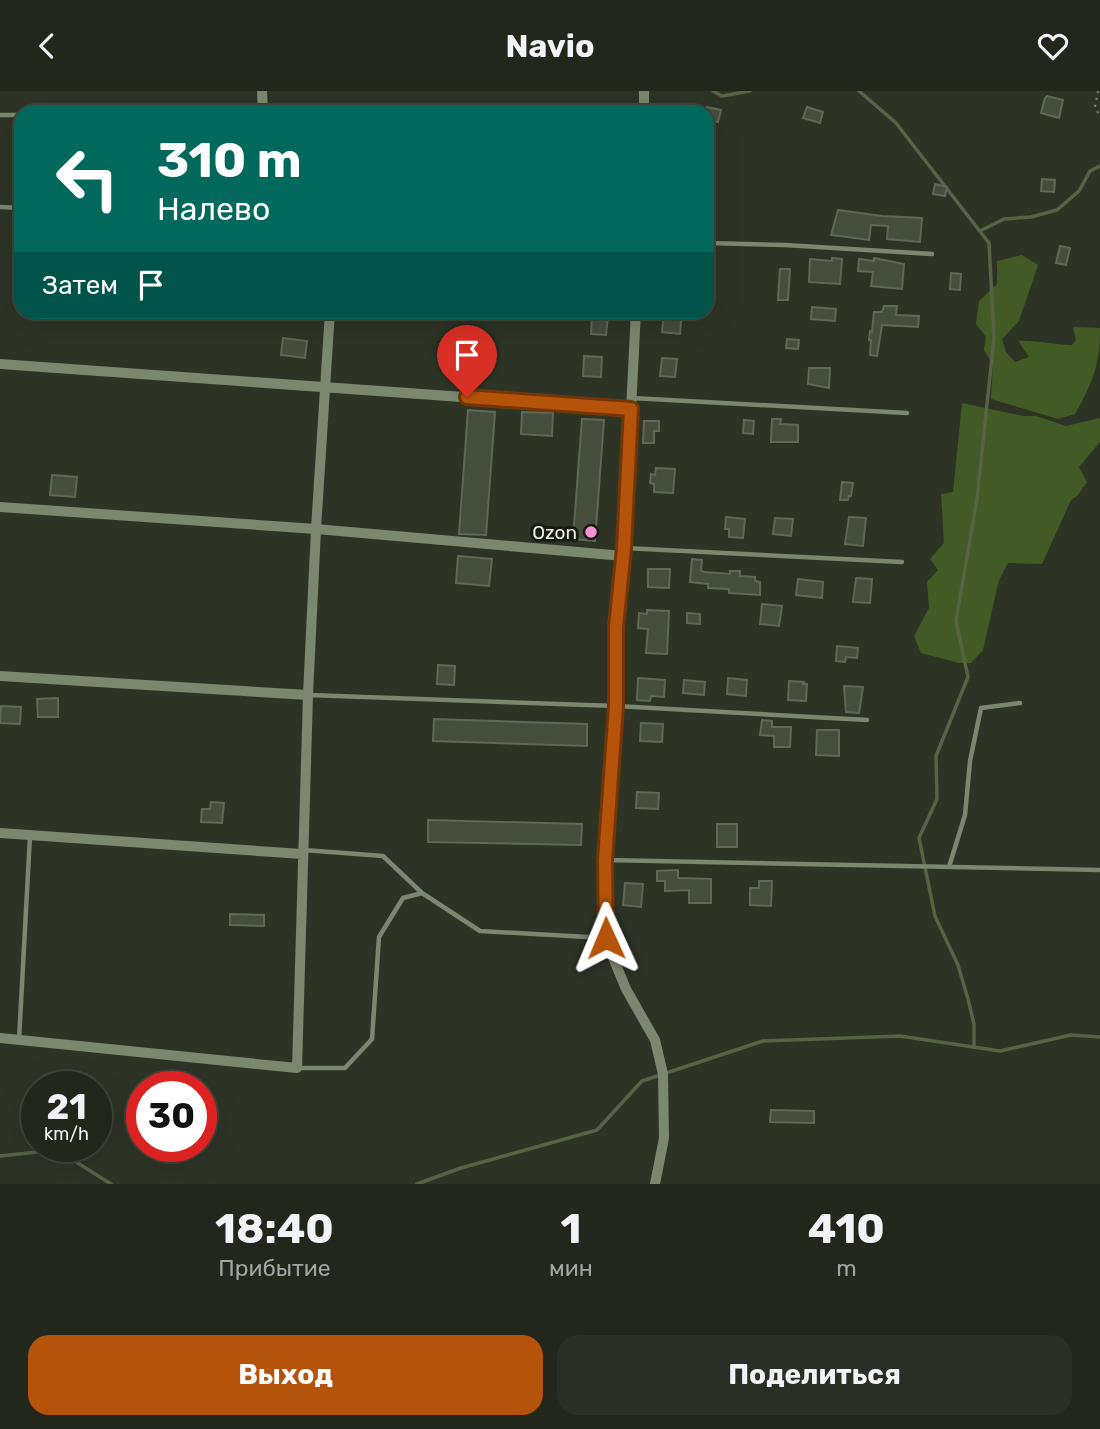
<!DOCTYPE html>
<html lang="ru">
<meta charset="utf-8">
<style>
:root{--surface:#22271c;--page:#2a2f25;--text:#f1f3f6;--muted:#a2a5a3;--line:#3f443b;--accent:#b45309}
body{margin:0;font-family:Rubik,sans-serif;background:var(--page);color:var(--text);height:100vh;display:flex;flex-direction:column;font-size:26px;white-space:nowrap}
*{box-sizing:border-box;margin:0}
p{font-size:23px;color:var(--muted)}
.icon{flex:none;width:38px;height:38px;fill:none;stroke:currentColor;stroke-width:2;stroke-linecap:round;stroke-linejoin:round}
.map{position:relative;height:1093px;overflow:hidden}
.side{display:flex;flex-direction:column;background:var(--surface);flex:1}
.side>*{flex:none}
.hud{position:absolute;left:14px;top:14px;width:700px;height:214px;border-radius:21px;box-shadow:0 7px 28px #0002,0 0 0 2px var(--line);background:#00695c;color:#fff;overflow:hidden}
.speed{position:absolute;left:21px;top:980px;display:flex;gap:14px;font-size:35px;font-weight:700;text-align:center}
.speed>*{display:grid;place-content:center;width:91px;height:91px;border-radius:50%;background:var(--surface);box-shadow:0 7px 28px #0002,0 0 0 2px var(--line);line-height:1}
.speed small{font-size:18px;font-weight:400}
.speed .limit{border:10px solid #d22;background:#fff;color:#111}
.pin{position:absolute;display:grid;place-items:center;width:60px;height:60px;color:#fff;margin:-72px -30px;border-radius:50% 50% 50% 0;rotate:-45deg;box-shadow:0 0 7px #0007}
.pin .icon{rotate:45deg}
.me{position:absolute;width:77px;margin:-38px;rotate:359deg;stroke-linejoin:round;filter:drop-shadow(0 0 5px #0008)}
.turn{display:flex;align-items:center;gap:24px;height:147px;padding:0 28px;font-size:32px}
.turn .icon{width:91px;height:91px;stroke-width:2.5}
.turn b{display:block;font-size:49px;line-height:60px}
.then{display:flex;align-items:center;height:66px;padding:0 28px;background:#0003;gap:14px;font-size:26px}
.eta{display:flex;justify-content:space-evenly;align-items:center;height:119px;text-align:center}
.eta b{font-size:42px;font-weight:700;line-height:49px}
.action{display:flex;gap:14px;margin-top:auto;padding:14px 28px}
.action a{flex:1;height:80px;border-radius:21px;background:var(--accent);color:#fff;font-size:28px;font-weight:700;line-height:80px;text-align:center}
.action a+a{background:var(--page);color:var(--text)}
header{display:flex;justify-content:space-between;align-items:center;height:91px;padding:0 28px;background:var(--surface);font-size:32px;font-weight:700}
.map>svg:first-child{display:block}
</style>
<header><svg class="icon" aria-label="back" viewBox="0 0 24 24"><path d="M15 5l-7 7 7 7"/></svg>Navio<svg class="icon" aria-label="heart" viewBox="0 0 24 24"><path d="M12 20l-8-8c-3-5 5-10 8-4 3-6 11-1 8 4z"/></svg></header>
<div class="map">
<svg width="1100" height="1093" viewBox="0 0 1100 1093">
<rect width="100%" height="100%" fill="#2d3426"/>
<path fill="#425b24" d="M1022 164 1038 174 1019 230 1002 248 1006 261 1015 271 1029 266 1018 250C1037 249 1053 254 1072 254L1076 249 1073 236 1100 237C1100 274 1093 291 1075 323L1058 328 991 308 993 274 984 259 986 246 976 233 979 210 997 193V170Z
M962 312 1023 325H1036L1066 335 1100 327V351L1079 376 1087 391 1078 404 1071 409 1042 473 1008 472 999 489 983 559 971 572H959L921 562 914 545 929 517 927 491 938 479 930 468 944 452 941 403 953 401Z"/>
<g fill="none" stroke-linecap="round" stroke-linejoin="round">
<path stroke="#566345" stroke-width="3.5" d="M713 0 722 5 750 0
M859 0 896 32 989 152 994 247 977 408 956 530 968 586 936 665 937 708 919 747 935 825 958 874 968 908 974 933V956
M980 140 1004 128 1031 126 1057 119 1079 100 1090 80 1100 75
M0 1065 57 1059 111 1093
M417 1093 461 1077 597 1039 642 990 763 950 900 945 1000 960 1071 944 1100 946"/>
</g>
<path fill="#454d3d" stroke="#5f6757" stroke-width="2" d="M1047 5 1063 9 1059 27 1041 22 1045 7Z
M707 16 721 19 718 31 707 29Z
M807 16 823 21 820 32 803 27Z
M1042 88 1055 89 1054 101 1041 100Z
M935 93 947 96 945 105 933 103Z
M838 119 882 125 922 127 920 151 887 148 888 135 871 134 869 149 831 144Z
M1060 155 1070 157 1066 174 1056 172Z
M832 167 842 168 840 193 809 191 810 168 832 170Z
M874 167 904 173 902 198 871 195 873 181 858 180 859 168 874 170Z
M780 178H790L788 209H778Z
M951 182 961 183 960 199 950 198Z
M884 215H897L896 224 919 225 918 236 882 234 877 265 870 264 871 249H869L870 240 872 241 874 221H882Z
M812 216 836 218 835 230 811 228Z
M664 220H682L680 243 662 241Z
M592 224 608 225 606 244 591 243Z
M283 247 307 250 305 267 281 264Z
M787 248 799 249 798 258 786 257Z
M584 265 602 266 601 286 583 285Z
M662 267 677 268 675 286 660 285Z
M809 277H830L829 297 808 293Z
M468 319 495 321 486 444 459 443Z
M522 321 553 322 552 345 521 343Z
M582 328 604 329 595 450 573 448Z
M772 328H781L780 333 798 334V351H771Z
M744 329 754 330 753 343 743 342Z
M644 330H659V340H654V352H643Z
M656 377 675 378 673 402 654 401V393L650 392 651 383 655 384Z
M52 384 77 386 75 406 50 404Z
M842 391 853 392 851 405H849L848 409H840Z
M726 426 745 428 743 447 729 446V438H725Z
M849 426 866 427 863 455 845 453Z
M775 427 793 428 791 445 773 443Z
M458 465 492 468 489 495 456 492Z
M692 468 702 469 701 479 704 481 730 483V480H740V485L755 486V490L760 491V504L729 502V498L708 497V493L690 491Z
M648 478H670L669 497 648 496Z
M856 487 872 488 870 512 853 511Z
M798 488 823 491 822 507 796 504Z
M762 513 782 515 779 535 760 533Z
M647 519 669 520 667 563 646 562 648 538 638 537 639 522 647 523Z
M687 522 700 523V533L687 532Z
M837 555 858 557 857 567 846 566 845 571 836 570Z
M438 574 455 575 454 594 437 593Z
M638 587 665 589 664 606 651 605 650 610 637 609Z
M728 587 747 589 746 605 727 603Z
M684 589 705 591 704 604 683 602Z
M789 590 804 591 803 593H807L806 610 788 609Z
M844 595 863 596 859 622 846 621Z
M58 607V626H38L37 608Z
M1 615 21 616 20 633 0 632Z
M434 628 587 633V655L433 650Z
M762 629 772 630V636H791L790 656H774V645L760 644Z
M641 632 663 633 662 651 640 650Z
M817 639H839V665L816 664Z
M637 701 659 702 658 718 636 717Z
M211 711 224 712 222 732 201 731 202 718H210Z
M428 729 582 733 581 754 428 751Z
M717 733H737V756H717Z
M678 779V787L711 788V812H689V799L665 800V790H657V780Z
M759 790H772L771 815 750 814V797H759Z
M625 792 643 793 641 816 623 814Z
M230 823 264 824V835L230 834Z
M771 1019 814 1020V1032L770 1031Z"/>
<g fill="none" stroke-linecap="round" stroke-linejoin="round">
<path stroke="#858b7f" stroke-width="2" stroke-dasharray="2 5" stroke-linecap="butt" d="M1098 0 1095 16 1100 26"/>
<path stroke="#7b876e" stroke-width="4.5" d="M0 24H21
M0 116 21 117
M707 152 785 154 932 163
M632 307 907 322
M624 457 902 471
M309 604 616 615 867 629
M304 759 383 765 422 802 480 840 605 847
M606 769 1100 779
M949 776 965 724 970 670 981 617 1020 612
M19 949 30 745
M298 977H345L372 948 379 846 403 807 422 802"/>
<path stroke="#7b876e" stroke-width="10" d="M262 0 263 21
M644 21V0
M636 220 624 457 616 536V615L605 769V847L626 898 655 949 663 983 664 1047 655 1093
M0 273 631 318
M0 416 316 438 623 465
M0 585 308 604
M0 742 302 763
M0 947 297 977 308 604 316 438 330 220"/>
</g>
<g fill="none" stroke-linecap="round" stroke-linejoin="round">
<g stroke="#753606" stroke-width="18">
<path id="route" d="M467 306 631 318 624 457 616 536V615L605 769 606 847"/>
</g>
<use href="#route" stroke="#b45309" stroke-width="12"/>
</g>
<circle fill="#f391d5" stroke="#171b14" stroke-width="2.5" cx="591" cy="441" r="7"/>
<g text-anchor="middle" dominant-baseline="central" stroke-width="6" stroke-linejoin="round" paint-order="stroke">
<g font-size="19" fill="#ecf1e7" stroke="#171b14" text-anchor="end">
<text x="577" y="441">Ozon</text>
</g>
</g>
</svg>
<div class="speed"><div>21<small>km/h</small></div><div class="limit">30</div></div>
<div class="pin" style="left:467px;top:306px;background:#d93025"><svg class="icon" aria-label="arrive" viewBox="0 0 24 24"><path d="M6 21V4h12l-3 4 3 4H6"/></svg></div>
<svg class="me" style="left:606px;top:847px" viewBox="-20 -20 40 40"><path d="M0-17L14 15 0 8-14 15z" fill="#b45309" stroke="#fff" stroke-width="4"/></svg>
<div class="hud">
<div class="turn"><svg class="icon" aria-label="left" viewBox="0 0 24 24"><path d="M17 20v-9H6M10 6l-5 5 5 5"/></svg><div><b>310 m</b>Налево</div></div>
<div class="then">Затем<svg class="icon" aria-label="arrive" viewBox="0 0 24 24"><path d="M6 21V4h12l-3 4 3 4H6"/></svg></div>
</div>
</div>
<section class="side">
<div class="eta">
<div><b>18:40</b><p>Прибытие</p></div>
<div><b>1</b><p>мин</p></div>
<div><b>410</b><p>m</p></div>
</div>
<div class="action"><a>Выход</a><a>Поделиться</a></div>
</section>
